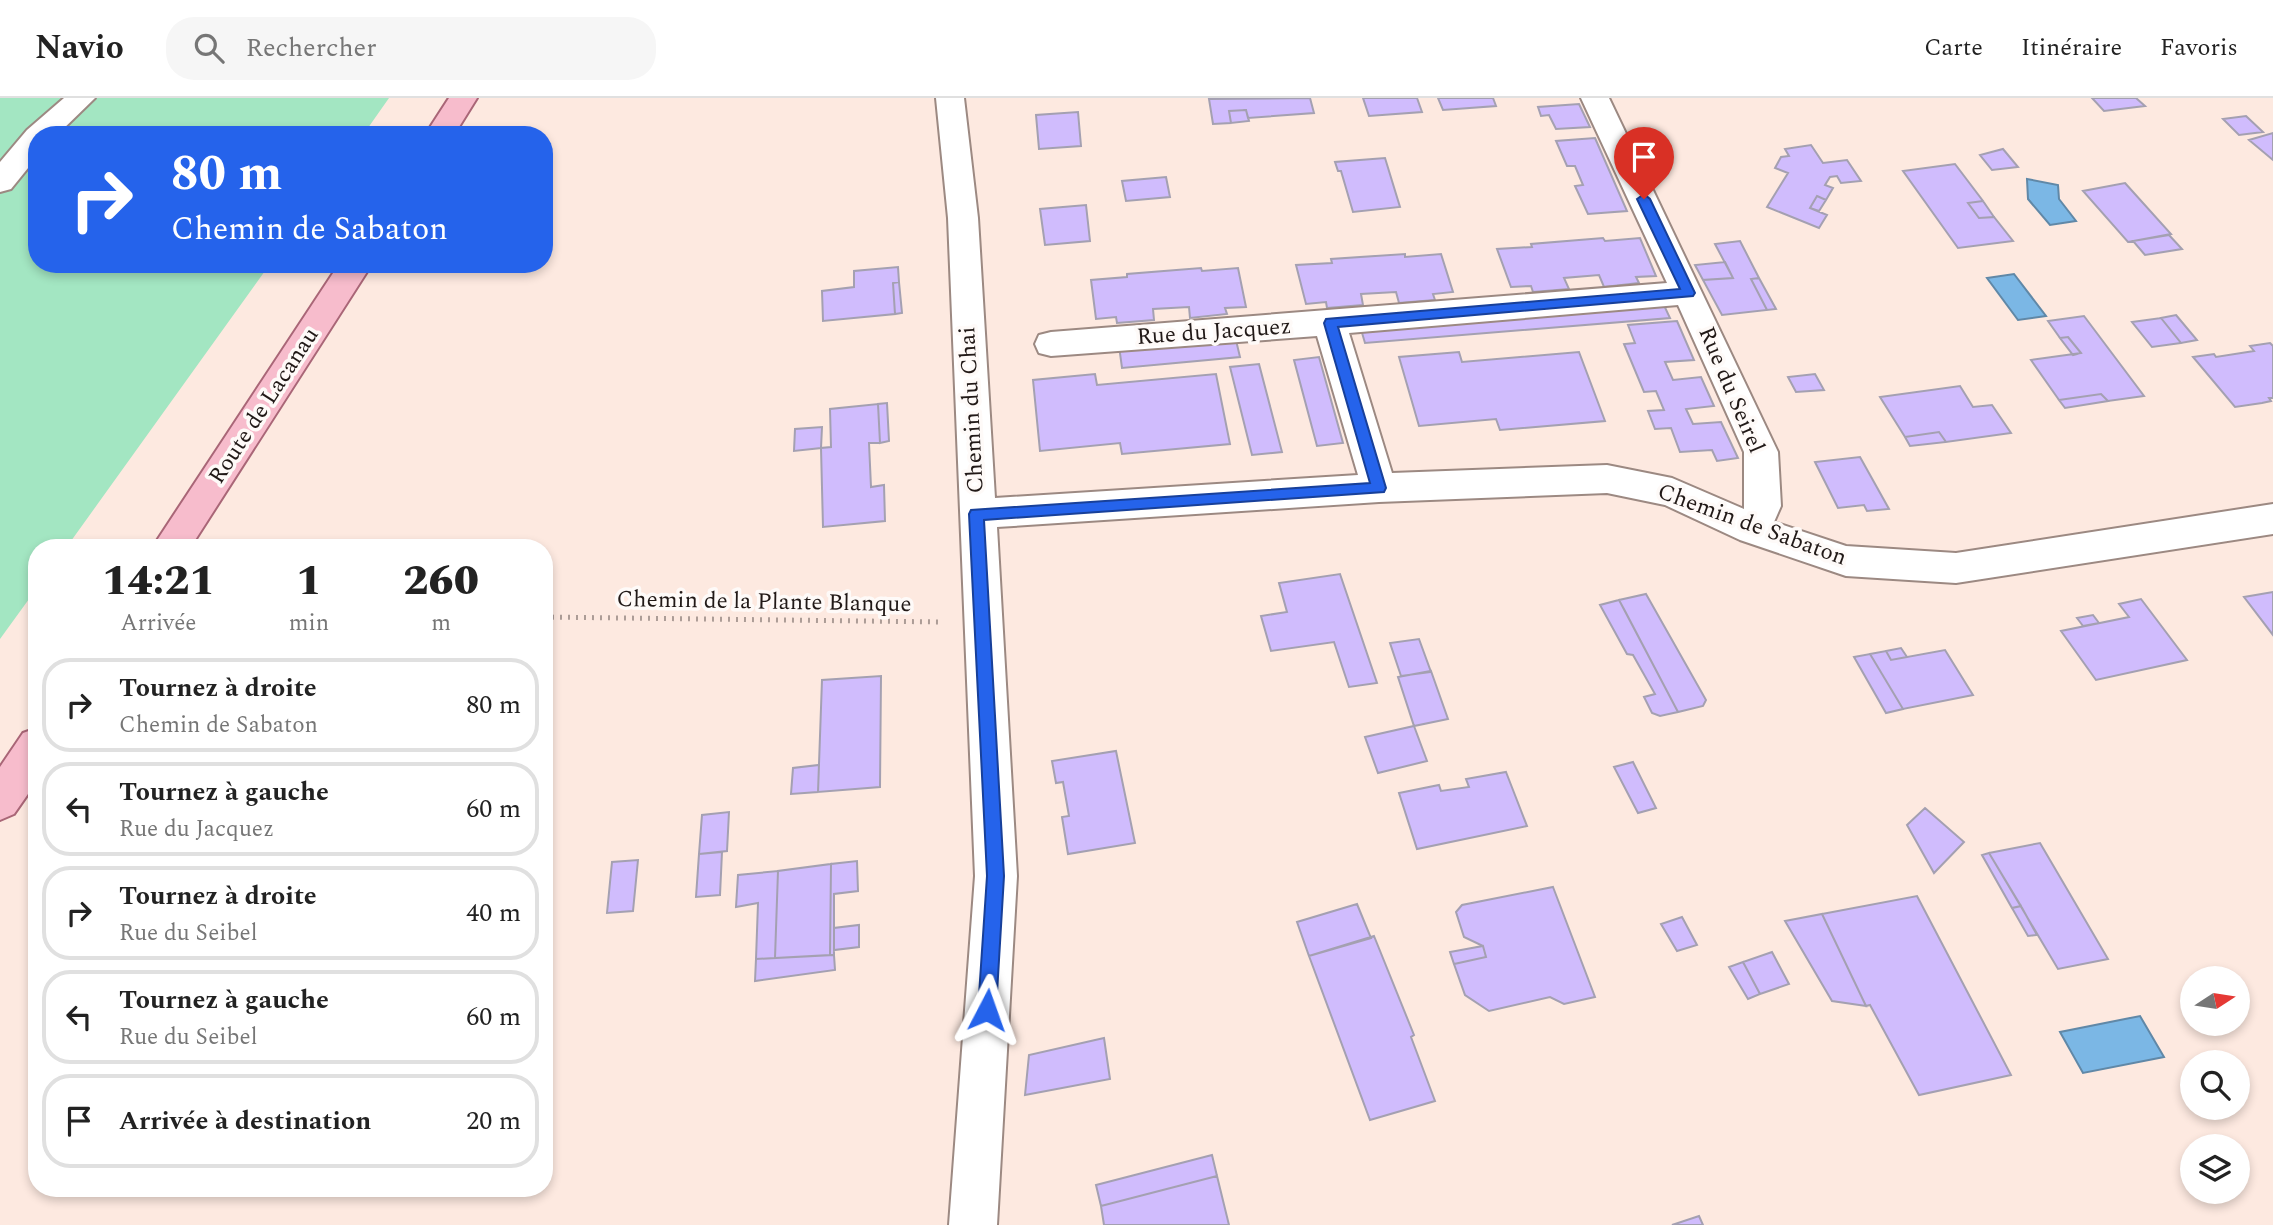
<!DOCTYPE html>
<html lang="fr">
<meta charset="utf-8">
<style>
:root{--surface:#fff;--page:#f6f6f6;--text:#222;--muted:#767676;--line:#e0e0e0}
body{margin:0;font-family:Spectral,serif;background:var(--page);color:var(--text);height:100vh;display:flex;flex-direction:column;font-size:26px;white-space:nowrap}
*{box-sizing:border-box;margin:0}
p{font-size:23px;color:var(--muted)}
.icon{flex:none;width:38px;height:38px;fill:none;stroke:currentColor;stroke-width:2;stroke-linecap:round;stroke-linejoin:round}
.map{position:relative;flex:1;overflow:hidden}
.drawer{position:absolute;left:28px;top:441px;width:525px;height:658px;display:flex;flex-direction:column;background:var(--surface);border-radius:28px;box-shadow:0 4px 10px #0003}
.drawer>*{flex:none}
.guide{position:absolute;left:28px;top:28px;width:525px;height:147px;border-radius:28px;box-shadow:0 4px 10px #0003;background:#2563eb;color:#fff;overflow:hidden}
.needle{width:46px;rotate:78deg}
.tools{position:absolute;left:2180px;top:868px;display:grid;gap:14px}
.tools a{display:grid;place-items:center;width:70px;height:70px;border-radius:50%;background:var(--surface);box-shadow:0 4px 10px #0003;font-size:35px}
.pin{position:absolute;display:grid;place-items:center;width:60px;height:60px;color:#fff;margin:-72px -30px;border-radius:50% 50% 50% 0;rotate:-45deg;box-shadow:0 0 7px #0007}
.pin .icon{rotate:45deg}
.me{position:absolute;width:77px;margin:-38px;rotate:4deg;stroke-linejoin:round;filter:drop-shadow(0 0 5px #0008)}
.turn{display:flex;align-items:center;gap:24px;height:147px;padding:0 28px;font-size:32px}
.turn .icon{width:91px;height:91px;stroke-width:2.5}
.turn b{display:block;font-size:49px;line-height:60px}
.eta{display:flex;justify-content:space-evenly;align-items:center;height:119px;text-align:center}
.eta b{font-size:42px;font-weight:800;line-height:49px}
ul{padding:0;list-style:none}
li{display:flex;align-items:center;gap:21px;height:94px;margin:0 14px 10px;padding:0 14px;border:4px solid var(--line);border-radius:28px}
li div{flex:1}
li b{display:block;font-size:26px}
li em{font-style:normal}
header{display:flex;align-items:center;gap:42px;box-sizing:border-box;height:98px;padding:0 35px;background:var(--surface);border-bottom:2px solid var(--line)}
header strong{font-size:33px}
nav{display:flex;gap:38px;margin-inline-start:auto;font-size:24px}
.search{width:490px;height:63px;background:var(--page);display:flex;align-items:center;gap:18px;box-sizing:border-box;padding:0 24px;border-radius:28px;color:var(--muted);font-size:26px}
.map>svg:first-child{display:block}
</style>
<header>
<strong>Navio</strong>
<div class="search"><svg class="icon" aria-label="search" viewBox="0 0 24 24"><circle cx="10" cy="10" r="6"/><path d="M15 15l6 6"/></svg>Rechercher</div>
<nav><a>Carte</a><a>Itinéraire</a><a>Favoris</a></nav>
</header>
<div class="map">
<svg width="2273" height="1127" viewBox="0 0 2273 1127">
<rect width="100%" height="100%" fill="#fde9e0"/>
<path fill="#a3e6c2" d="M0 0H389L363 37H37V166H270L66 450H37V490L0 541Z"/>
<path fill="#7bb7e5" stroke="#6088a7" stroke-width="2" d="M2027 81 2058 87 2059 101 2076 123 2050 127 2028 101Z
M2014 176 2046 218 2018 222 1987 180Z
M2140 918 2164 959 2083 975 2060 934Z"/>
<path fill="#d0bcfd" stroke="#a4a0b1" stroke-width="2" d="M1310 0 1314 15 1248 20 1246 12 1229 13 1231 25 1213 26 1209 1Z
M1363 0H1417L1422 14 1369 18Z
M1438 0H1493L1496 8 1443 12Z
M2092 0H2136L2145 8 2104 13Z
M1579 6 1590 29 1556 31 1549 17 1541 18 1538 9Z
M1246 12 1249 23 1231 25 1229 13Z
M1078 14 1081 48 1039 51 1036 17Z
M2246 18 2263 34 2239 37 2223 21Z
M2273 35V62L2249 42Z
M1595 40 1627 113 1588 116 1575 88 1583 87 1575 68H1567L1556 43Z
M1811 47 1823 65 1847 62 1861 83 1841 85 1837 78 1830 79 1825 87 1833 90 1826 102 1817 98 1810 110 1827 117 1819 130 1767 109 1788 75 1775 70 1781 59 1789 58 1785 51Z
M2003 51 2018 69 1992 72 1980 57Z
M1385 60 1400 109 1353 114 1341 73H1338L1335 64Z
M1955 66 1983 103 1968 105 1979 120 1994 119 2013 143 1958 150 1903 73Z
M1166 79 1170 99 1126 103 1122 83Z
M2125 85 2171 136 2128 144 2083 93Z
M1817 98 1826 102 1819 113 1810 110Z
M1983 103 1994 119 1979 120 1968 105Z
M1086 107 1090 143 1045 147 1040 111Z
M2169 137 2182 151 2145 157 2133 143Z
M1603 140 1605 143 1640 140 1656 178 1636 179 1639 185 1604 189 1599 177 1564 180 1569 191 1533 194 1531 188 1511 189 1497 151 1532 149 1531 146Z
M1740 143 1759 180 1751 181 1767 212 1722 217 1703 182 1733 180 1715 146Z
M1405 156V159L1441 156 1453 194 1433 196 1435 202 1399 205 1396 194 1361 196 1363 207 1327 210 1326 204 1306 206 1296 167 1332 165 1331 161Z
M1725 164 1733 180 1703 182 1695 167Z
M898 169 899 184 893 185 895 216 823 223 822 193 854 189V173Z
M1201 170 1202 173 1238 170 1246 209 1225 210 1227 216 1190 220 1189 209 1153 211 1154 222 1117 225 1116 219 1096 221 1091 182 1127 179V176Z
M1759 180 1776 211 1767 212 1751 181Z
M899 184 902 215 895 216 893 185Z
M1662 203 1670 220 1365 245 1360 228Z
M2176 217 2197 242 2181 245 2161 220Z
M2084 218 2144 298 2108 303 2101 296 2059 302 2031 262 2081 255 2068 239 2060 240 2048 223Z
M2161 220 2181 245 2152 249 2132 224Z
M1677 223 1694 262 1665 264 1673 282 1701 279 1714 308 1686 311 1693 326 1721 324 1738 360 1717 363 1712 352 1680 354 1671 330 1655 331 1648 313 1664 312 1656 293 1644 294 1624 246 1635 245 1628 227Z
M1235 238 1240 259 1122 270 1119 248Z
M2068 239 2081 255 2073 257 2060 240Z
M2270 245 2273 248V300H2269L2271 303 2262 305 2235 309 2193 259 2214 256 2216 259 2254 253 2250 248Z
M1459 254 1462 264 1579 254 1605 323 1500 332 1496 321 1419 328 1399 259Z
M1319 259 1343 345 1317 348 1294 262Z
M1259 266 1282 354 1252 357 1230 269Z
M1095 276 1097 287 1216 276 1230 346 1122 356 1120 345 1040 353 1033 282Z
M1815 276 1824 292 1796 294 1788 279Z
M1960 288 1973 309 1992 307 2011 335 1946 344 1939 334 1905 339 1880 299Z
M2101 296 2108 303 2065 310 2059 302Z
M887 305 889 343 880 345 878 306Z
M878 306 880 345H869L871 389 884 387 885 423 823 429 821 350 831 349 830 311Z
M822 329 821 350 794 353 795 331Z
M1939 334 1946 344 1910 348 1905 339Z
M1860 359 1889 411 1867 413 1864 407 1838 410 1815 364Z
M1340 476 1377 585 1349 589 1334 544 1271 553 1261 518 1287 514 1279 485Z
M2273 494V537L2244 499Z
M1646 496 1706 602 1703 608 1678 614 1619 502Z
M2141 501 2187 562 2096 582 2061 533 2129 519 2119 506Z
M1619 502 1625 513 1678 614 1660 618 1652 615 1644 599 1655 596 1633 557 1627 556 1600 507Z
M2093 517 2099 525 2083 528 2077 520Z
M1419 541 1431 574 1401 578 1390 545Z
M1901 550 1907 559 1891 562 1886 553Z
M1945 552 1973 597 1903 611 1870 556 1886 553 1891 562Z
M1870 556 1903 611 1886 615 1854 559Z
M1431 573 1448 621 1414 628 1398 579Z
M881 578 880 689 818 694 822 582Z
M1414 628 1427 663 1378 675 1365 639Z
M1116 653 1135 745 1068 756 1062 719 1069 718 1063 684 1056 685 1052 663Z
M1633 664 1656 710 1638 715 1614 669Z
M819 667 818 694 791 696 793 670Z
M1506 674 1527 728 1417 751 1399 695 1439 687 1441 693 1469 689 1466 681Z
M1925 710 1964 744 1934 775 1907 727Z
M729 714 727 753 699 756 702 717Z
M2040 745 2108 861 2058 871 1989 755Z
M722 754 720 797 696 799 699 756Z
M1989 755 2021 808 2012 810 1982 757Z
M638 762 633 813 607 815 612 764Z
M857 763 858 793 834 796V857H830L831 766Z
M831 766 830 857 775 860 778 773Z
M778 773 775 860 756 861 758 805 736 809 738 777Z
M1553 789 1595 899 1564 906 1550 899 1489 913 1465 897 1454 866 1486 859 1483 848 1464 839 1456 814 1462 807Z
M1917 798 2011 977 1919 997 1870 907 1866 908 1822 816Z
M1357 806 1371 840 1309 858 1297 824Z
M2021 808 2037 837 2028 838 2012 810Z
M1822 816 1866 908 1832 903 1785 823Z
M1682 819 1697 847 1677 853 1661 826Z
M859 827V849L834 852V830Z
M1374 838 1414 937 1411 939 1435 1003 1370 1022 1309 858Z
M1483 848 1486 859 1454 866 1450 854Z
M1772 854 1789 886 1760 896 1743 864Z
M834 857 835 872 755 883 756 861Z
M1743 864 1760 896 1748 901 1729 869Z
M1104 940 1110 981 1025 997 1029 957Z
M1212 1057 1217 1078 1101 1108 1096 1087Z
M1217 1078 1229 1127H1104L1101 1108Z
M1699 1118 1703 1127H1672Z"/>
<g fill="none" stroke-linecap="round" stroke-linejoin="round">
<g stroke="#9c8982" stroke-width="4">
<path id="minor" d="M64 0H95L57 37H37V59L11 91 0 94V64L27 32Z
M936 0H964L978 120 995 400 1358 377 1317 238 1051 258 1039 255 1035 246 1039 237 1051 234 1667 185 1581 0H1609L1778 354 1781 408 1774 424 1846 448 1956 455 2273 406V436L1956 485 1846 478 1740 442 1665 407 1607 395 1379 404 997 429 1017 778 997 1127H949L975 778 948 120ZM1678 207 1744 354V411L1672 380 1607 367 1392 375 1349 235Z"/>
</g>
<g stroke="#a96677" stroke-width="4">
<path id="major" d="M449 0H477L454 37H425Z
M339 166H372L190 450H152Z
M37 630V683L14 716 0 722V669L23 635Z"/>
</g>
<path stroke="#ac9c96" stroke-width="5" stroke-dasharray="2 6" stroke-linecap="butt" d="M544 519 942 524"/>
<use href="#minor" fill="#fff" fill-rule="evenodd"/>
<use href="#major" fill="#f7bccc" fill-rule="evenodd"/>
</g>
<path fill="#2563eb" stroke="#184099" stroke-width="2" d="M1644 96 1650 101 1695 195 1693 198 1338 229 1386 390 1384 394 984 422 1004 778 996 912 993 918 987 921 980 918 978 912 987 778 969 416 971 412 1370 385 1324 225 1326 221 1680 191 1637 101Z"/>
<g text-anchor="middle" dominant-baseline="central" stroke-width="7" stroke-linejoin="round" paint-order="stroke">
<g font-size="23" fill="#211917" stroke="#fefaf8">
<text transform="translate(1214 234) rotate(-4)">Rue du Jacquez</text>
<text transform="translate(1731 292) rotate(67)">Rue du Seirel</text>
<text transform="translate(264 308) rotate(-57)">Route de Lacanau</text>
<text transform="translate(972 312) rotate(-93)">Chemin du Chai</text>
<text transform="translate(1752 427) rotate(20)">Chemin de Sabaton</text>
<text transform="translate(764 504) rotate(1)">Chemin de la Plante Blanque</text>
</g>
</g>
</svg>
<div class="tools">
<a><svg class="needle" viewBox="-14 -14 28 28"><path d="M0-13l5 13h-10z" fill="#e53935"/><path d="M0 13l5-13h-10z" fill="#767676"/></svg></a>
<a><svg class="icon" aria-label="search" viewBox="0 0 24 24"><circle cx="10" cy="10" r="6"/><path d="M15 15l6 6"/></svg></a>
<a><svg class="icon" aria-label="layers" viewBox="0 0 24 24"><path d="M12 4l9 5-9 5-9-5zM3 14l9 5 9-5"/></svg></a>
</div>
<div class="pin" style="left:1644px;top:101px;background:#d93025"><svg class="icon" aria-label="arrive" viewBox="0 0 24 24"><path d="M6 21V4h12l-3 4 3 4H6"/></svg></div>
<svg class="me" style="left:987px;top:912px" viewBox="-20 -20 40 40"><path d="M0-17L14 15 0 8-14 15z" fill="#2563eb" stroke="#fff" stroke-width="4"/></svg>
<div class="guide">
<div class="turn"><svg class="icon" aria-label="right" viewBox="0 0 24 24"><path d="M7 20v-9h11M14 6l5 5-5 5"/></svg><div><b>80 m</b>Chemin de Sabaton</div></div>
</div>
<section class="drawer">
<div class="eta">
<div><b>14:21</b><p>Arrivée</p></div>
<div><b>1</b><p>min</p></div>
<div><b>260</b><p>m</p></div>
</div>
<ul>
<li><svg class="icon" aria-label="right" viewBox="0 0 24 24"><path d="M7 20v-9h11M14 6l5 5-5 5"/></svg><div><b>Tournez à droite</b><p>Chemin de Sabaton</p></div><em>80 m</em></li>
<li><svg class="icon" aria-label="left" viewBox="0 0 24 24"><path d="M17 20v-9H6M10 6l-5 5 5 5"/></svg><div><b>Tournez à gauche</b><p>Rue du Jacquez</p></div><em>60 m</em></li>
<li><svg class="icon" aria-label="right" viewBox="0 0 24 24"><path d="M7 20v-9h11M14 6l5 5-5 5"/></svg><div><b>Tournez à droite</b><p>Rue du Seibel</p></div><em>40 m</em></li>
<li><svg class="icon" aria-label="left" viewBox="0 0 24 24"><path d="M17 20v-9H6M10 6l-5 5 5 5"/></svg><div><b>Tournez à gauche</b><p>Rue du Seibel</p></div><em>60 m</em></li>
<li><svg class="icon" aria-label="arrive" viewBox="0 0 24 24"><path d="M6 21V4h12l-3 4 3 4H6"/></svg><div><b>Arrivée à destination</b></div><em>20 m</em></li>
</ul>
</section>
</div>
